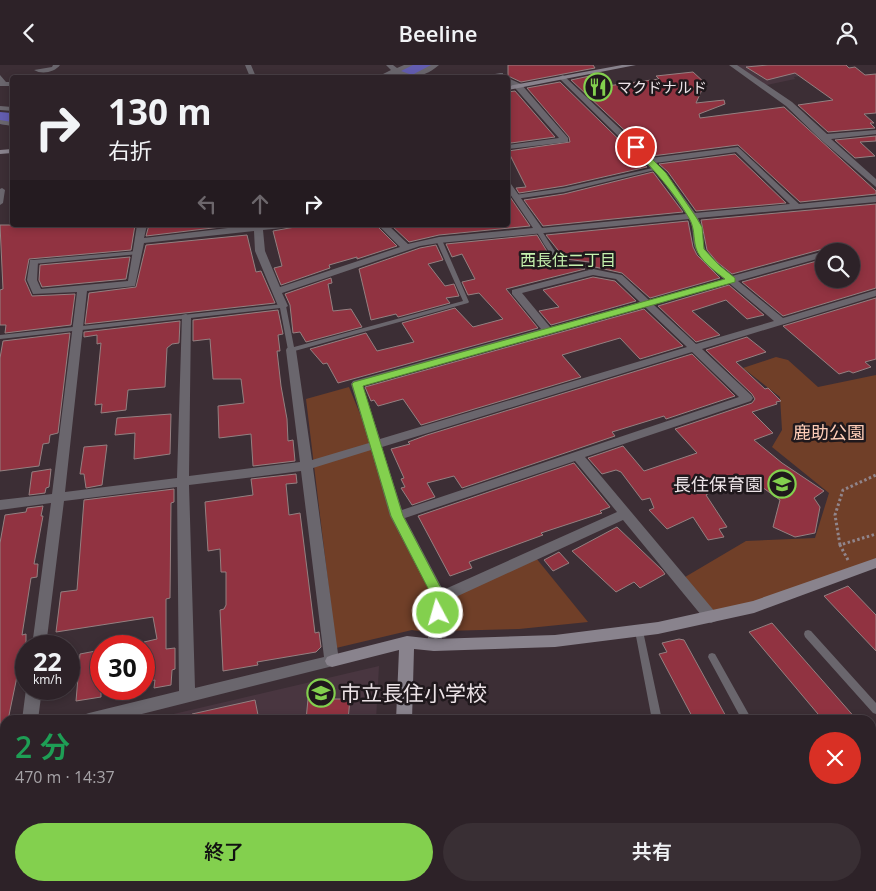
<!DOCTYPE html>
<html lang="ja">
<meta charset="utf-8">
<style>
:root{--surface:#2d2228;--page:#392f34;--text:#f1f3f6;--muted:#a7a4a8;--line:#483f45;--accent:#83d04e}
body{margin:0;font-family:"Open Sans","Noto Sans JP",sans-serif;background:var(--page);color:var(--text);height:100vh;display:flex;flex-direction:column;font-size:19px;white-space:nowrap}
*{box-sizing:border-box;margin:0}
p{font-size:16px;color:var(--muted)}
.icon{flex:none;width:28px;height:28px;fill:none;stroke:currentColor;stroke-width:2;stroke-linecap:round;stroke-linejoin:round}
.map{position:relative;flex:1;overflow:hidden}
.panel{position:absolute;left:0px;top:650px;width:876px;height:176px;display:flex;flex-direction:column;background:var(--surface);border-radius:15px 15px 0 0;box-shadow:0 2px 8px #0003,0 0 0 1px var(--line)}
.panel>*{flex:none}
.banner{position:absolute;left:10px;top:10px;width:500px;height:152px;border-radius:5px;box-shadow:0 2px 8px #0003,0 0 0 1px var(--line);background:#2d2228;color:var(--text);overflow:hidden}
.controls{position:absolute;left:815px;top:178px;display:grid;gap:10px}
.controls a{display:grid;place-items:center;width:45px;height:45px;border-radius:50%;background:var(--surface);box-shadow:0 2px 8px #0003,0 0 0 1px var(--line);font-size:25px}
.speed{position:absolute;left:15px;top:570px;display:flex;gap:10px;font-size:25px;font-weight:700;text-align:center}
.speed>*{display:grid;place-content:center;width:65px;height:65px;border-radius:50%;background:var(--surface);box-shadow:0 2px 8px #0003,0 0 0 1px var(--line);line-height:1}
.speed small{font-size:12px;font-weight:400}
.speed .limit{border:8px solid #d22;background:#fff;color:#111}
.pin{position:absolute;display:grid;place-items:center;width:42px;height:42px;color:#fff;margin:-21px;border:2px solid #fff;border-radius:50%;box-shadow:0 1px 5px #0007}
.me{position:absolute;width:55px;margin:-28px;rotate:354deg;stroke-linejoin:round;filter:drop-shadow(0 0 4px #0008)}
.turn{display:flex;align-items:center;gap:18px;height:105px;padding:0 15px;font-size:22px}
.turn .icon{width:65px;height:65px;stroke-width:2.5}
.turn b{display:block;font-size:35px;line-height:42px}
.lanes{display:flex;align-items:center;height:48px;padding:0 15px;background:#0003;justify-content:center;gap:25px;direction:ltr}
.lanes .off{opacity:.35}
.round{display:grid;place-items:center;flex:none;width:52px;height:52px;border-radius:26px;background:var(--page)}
.summary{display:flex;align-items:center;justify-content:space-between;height:85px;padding:0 15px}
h1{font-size:30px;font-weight:600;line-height:38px;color:#1e9e55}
.primary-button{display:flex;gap:10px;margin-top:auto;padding:10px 15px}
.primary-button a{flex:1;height:58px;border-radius:30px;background:var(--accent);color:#111;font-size:20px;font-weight:600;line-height:58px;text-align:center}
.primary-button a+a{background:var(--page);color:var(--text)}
header{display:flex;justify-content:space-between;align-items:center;height:65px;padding:0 15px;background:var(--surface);font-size:22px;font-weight:600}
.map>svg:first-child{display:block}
</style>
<header><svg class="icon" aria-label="back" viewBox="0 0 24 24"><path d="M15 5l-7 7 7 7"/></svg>Beeline<svg class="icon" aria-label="person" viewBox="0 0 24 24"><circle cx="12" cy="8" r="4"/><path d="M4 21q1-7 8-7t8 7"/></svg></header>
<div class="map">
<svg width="876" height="826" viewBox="0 0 876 826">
<rect width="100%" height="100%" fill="#3c2e35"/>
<path fill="#493640" d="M732 0H779L792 11 780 0 827 7 794 12 795 14 762 21Z
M379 601 376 655H148Z
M5 689V821H366V826H0V690Z"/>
<path fill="#703f28" d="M776 292 788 295 818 322 876 310V498L711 552 680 515 746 476 815 473 829 428 772 382 782 365 780 332 743 303Z
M349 322 436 534 430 568 412 565 336 583 306 334Z
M536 493 588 557 519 564 443 566 446 535Z
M5 769V821H201L200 826H0V770Z"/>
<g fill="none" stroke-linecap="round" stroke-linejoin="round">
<path fill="#635db0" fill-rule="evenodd" d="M409 0H433C424 13 399 14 385 12L388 8Z
M0 47 12 48V60L0 59Z"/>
</g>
<path fill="#913341" stroke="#948081" d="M508 0H593L595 3 521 17 508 11Z
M768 0H846L849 3 855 2 865 10 876 9V48L864 49 874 58H870L875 63 828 67 798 40 833 35 795 8 767 15 746 2Z
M693 7 705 18 696 38 724 35 725 39 699 49 700 53 784 42 876 126V129L800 137 738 80 652 91 571 15 599 9 607 21 659 14 656 11Z
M560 17 647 102 564 121 519 128 516 123 526 122 508 86 570 77 569 72 527 23Z
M515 26 555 72 511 78 508 73V27Z
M876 71V76L860 77 875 91 855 93 835 75Z
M735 89 786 138 696 146 668 107 659 99Z
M653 107 683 147 543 161 524 135 564 129Z
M508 129 530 161 439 170 409 177 391 160H508Z
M876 139V223L783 251 742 217 824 194V214H851V186H826L823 184 732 209 717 197 707 185 701 155Z
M688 156 693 182 697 190 720 213 650 233 622 208 595 202 590 197 565 194 546 170Z
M0 160H135L131 185 29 194 25 215 32 231 75 229 71 260 5 268 6 260H0V225L3 224Z
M149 160H221V162L146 171Z
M306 160H376L397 181 357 194V192L329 200 330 203 281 220 274 203 282 201 273 166Z
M247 170 256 207 261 206 275 238 85 259 89 228 136 222 146 180Z
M537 170 548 188 559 199 567 202 585 204 506 224 538 263 338 318 327 298 323 299 310 284 366 268 377 286 414 277 402 258 455 243 473 262 503 254 479 228 468 230 462 217 475 214 462 189 452 192 446 179Z
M436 180 443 195 428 199 445 221 454 219 459 231 446 233 450 238 398 252 396 249 371 255 359 204 420 183Z
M130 192 126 214 42 222 39 215 40 200Z
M593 212 615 216 636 236 551 260 539 246 559 242 543 225Z
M331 213 332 218 328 219 333 246 351 244 362 262 306 277 300 267 293 268 290 240 285 229Z
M729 220 764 250 747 254 726 235 692 246 720 270 696 277 658 241Z
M876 233V294L865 297 871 302 853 308 849 306 839 309 783 261Z
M644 244 683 281 640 294 620 273 596 280 562 290 581 312 421 360 403 334 378 341 374 335 371 336 365 322Z
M278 245 283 269 278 270 280 286H277L281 321 287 354 288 376 293 375 295 396 253 401 251 369 219 373 218 341 244 338 241 314H213L210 274 193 276V255Z
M180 256 179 278 172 279 167 283 165 322 128 325 126 345 101 348 102 339 95 340 101 278 97 279V270L84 272V267Z
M70 268 58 368 50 370 49 378 43 379 39 401 0 406V293L3 276Z
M747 272 766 287 736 297 765 324 768 323 781 336 776 337 777 339 752 347 773 368 754 375 782 398 824 426 814 433 820 442 815 468 795 472 773 462 780 435 755 417 746 423 732 413 706 430 727 462 719 464 724 472 708 475 693 452 667 464 649 445 654 443 650 433 642 435 621 407 616 405 602 409 588 393 623 381 644 406 697 388 675 364 752 338 755 334 752 329 706 285Z
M692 289 735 331 666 354 664 351 612 367 615 371 462 423 454 411 427 418 435 432 412 440 401 423 405 422 401 414 404 413 391 384 410 379 408 377 427 370Z
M171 349 170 389 134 394 135 368 115 370 117 353Z
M107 380 102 420 86 423 84 409H80L84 382Z
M574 398 610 442 600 446 602 448 541 468 543 470 469 497 472 503 450 511 418 451Z
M51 404 49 422 46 423 45 428 29 430 32 407Z
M296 409 297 418 286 419 289 450 300 448 315 568 319 567 321 582 316 587 257 597 258 600 223 606 220 545 224 544 226 540V507H221L220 484 208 486 205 437 253 430 251 414Z
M174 424V437L171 438 170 533 166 534V584L175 583V604L172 605 171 620 154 623 155 615 144 617V577L157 574 153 552 56 567 61 527 77 525 84 435Z
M43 441 41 451H43L34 499H38L37 512 31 513 22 570 26 569V596L20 597 8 655H5V661H0V478L5 450 26 447 27 443Z
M617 462 662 505 665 509 640 523 634 517 616 527 572 486Z
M559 487 569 498 553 506 544 495Z
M848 521 876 550V586L824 531Z
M772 558 857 655H823L749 567Z
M679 574 684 575 728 655H694L659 589 667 587 662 578Z
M101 585V632L76 636 80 589Z
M308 634H350L348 655H306Z
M255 635 259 655H192V649Z"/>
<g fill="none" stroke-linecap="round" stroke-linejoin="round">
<path stroke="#91858b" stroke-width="3" stroke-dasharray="2.5 2.5" stroke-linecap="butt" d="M840 480 835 450 843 425 876 410
M848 495 840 480 876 469"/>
<path fill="#6a666d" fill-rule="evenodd" d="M657 102 659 103V104L564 127 515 134 512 132 515 130 564 123Z
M2 123 5 125 3 138 0 140V124Z
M538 162 540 163 554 185 564 196 571 198 578 199H590L596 207 595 208H591L586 202C556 205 549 187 535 164Z
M439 173 442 175 469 237 468 238 291 287 288 285 280 243 0 274V270L283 239 286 241 294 282 463 236 436 175Z
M137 186 140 188 139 189 33 199 30 197 33 195Z
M639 562 642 563 643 566 662 655H652L635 566 636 563Z
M808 565 811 566 876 638V649L873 648 805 572 804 569 805 566Z
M712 588 715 589 752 655H742L708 592 709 589Z
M556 821H566V826H556Z
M676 821H686L687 826H677Z
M846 821H858L860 826H848Z"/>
<path fill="#6a666d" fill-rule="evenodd" d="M53 0H60C55 7 42 10 34 5L52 2Z
M245 0H251L256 12H250Z
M386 0H393L397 3 404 0H413L401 6 412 10 431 0H439C425 12 412 14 395 9L385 12H377L391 5Z
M729 0H737L792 37 827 69 876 65V69L831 74 876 114V122L820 74 786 41Z
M500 8H503V12H480Z
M0 10 6 17H12V21H0Z
M563 10 651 93 738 82 799 139 876 131V137L698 153C703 163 702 171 704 181 707 193 723 204 732 211L821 187 824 186V192L738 216 783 253 876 225V231L702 284 751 330 753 333 751 336 585 392 716 548 718 552 716 556 711 558 706 556 623 455 447 536 441 580 439 584 434 586 429 584 427 580 433 533 390 451 371 385 313 403 339 596 337 600 118 655H81L83 650 89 648 179 626 177 422 64 436 46 581H32L51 438 0 445V435L52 429 77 227 33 229 27 215 30 195H36L38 197 37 215 41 224 128 216 137 160H147L144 173 253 160H287L282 163 263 165 265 186 280 222 400 182 378 160H388L408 179 439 172 533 163 508 126V118L511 119 542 163 686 149 660 112 560 14 559 12ZM736 87 790 139 695 148 666 108 655 98ZM689 154C695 164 691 176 696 185 701 196 714 206 724 214L649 235 622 210 593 204 512 225V229L541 264 353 316 351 319 369 378 312 395 296 285 291 282 287 283 286 285 300 397 189 411 191 252 186 249 182 250 177 413 65 427 87 226 135 221 144 178 254 166 255 186 278 241 283 244 288 241 282 228 420 181 439 178ZM593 210 616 214 640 237 550 262 522 228ZM729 218 774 256 696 279 654 240ZM645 242 687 282 380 374 363 321ZM692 287 739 332 402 445 382 382ZM575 396 617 447 443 525 405 453ZM301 406 324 592 195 623 189 420Z
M508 13 521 19 568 73V77L508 84V80L559 73 515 23 508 18Z
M0 41 12 42V46L0 45Z
M0 55 12 57V61L0 59Z
M26 624H42L38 655H22Z
M5 669V683L0 684V670Z
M876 753V769L871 771V755Z
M819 821H837L838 826H820Z"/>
<path fill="#89838d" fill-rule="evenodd" d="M622 0H636L508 25V21Z
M12 84V88L0 89V85Z
M876 493V503L754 548 658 569 555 582 434 586 414 584 412 655H396L399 585 332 602 327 600 325 596 327 592 332 590 407 571 434 574 555 570 658 557 753 536Z
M390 821H408L407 826H389Z"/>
</g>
<path fill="#83d04e" stroke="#558733" d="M633 80H638L666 108 696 152 702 162 704 184 719 200 735 213V217L363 321 403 451 446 533 443 552H433L431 548 433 533 391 451 352 319 354 317 725 214C716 207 699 195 696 183 693 172 695 163 689 153 674 127 654 105 633 83Z"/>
<defs>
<g id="restaurant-ring" transform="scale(1.4375)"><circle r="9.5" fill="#1f181c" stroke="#83d04e" stroke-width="1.5"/><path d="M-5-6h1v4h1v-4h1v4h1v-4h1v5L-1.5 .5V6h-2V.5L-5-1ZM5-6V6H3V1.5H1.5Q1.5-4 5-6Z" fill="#83d04e"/></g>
<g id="school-ring" transform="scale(1.4375)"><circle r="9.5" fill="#1f181c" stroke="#83d04e" stroke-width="1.5"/><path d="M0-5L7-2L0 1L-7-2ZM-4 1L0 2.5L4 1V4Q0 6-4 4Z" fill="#83d04e"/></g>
</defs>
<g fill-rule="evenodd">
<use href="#restaurant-ring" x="598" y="22"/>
<use href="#school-ring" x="782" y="419"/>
<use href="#school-ring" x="321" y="628"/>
</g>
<g text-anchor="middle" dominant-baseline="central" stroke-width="5" stroke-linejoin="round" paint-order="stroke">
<g font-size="15" fill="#ece3e7" stroke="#1f181c" text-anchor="start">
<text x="617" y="22">マクドナルド</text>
</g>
<g font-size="16" fill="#c6f2ae" stroke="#1f181c">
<text x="568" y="195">西長住二丁目</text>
</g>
<g font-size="18" fill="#fecdb8" stroke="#1f181c">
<text x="829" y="367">鹿助公園</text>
</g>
<g font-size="18" fill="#ece3e7" stroke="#1f181c" text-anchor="end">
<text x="763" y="419">長住保育園</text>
</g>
<g font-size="21" fill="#ece3e7" stroke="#1f181c" text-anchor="start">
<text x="340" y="628">市立長住小学校</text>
</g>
</g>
</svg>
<div class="controls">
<a><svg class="icon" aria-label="search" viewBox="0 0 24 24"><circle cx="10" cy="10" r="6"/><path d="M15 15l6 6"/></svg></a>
</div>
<div class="speed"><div>22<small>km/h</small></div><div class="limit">30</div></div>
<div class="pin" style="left:636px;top:82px;background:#d93025"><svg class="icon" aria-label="arrive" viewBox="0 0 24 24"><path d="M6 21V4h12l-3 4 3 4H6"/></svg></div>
<svg class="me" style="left:438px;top:548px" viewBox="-20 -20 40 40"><circle r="17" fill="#83d04e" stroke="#fff" stroke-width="3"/><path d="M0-11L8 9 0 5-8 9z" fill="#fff"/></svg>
<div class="banner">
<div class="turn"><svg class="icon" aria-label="right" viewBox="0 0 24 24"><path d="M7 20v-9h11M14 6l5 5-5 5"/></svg><div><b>130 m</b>右折</div></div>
<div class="lanes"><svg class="icon off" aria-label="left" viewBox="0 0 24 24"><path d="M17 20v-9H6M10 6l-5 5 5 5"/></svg><svg class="icon off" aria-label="ahead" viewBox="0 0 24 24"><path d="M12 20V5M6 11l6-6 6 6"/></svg><svg class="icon" aria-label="right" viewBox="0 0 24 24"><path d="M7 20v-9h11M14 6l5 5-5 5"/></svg></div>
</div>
<section class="panel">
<div class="summary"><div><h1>2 分</h1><p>470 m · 14:37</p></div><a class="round" style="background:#d93025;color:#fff"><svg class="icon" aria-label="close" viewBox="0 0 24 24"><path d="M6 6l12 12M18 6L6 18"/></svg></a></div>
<div class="primary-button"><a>終了</a><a>共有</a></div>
</section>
</div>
